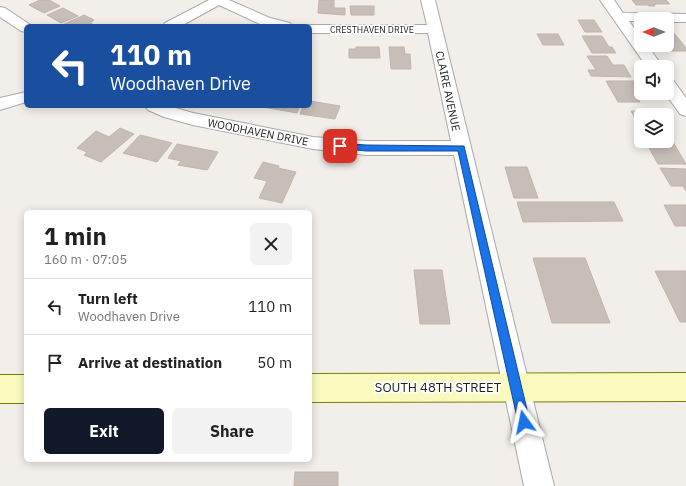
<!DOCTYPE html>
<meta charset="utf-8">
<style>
:root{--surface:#fff;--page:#f2f2f2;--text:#202124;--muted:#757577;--line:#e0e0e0;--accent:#111827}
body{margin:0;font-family:"IBM Plex Sans",sans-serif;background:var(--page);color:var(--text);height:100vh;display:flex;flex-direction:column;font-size:15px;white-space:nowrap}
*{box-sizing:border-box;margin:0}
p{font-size:13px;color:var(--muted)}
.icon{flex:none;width:22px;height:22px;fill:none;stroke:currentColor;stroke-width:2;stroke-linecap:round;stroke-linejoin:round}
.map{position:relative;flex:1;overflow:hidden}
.side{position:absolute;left:24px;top:210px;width:288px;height:252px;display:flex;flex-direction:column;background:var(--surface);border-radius:6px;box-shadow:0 2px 10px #0003}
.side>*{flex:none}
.hud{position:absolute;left:24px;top:24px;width:288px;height:84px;border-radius:6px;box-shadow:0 2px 10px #0003;background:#1a4fa0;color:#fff;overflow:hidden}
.needle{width:26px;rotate:270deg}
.tools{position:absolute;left:634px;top:12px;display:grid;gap:8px}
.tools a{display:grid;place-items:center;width:40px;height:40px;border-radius:6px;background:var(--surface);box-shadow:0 2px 10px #0003;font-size:20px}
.pin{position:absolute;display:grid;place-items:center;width:34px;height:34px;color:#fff;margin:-17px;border-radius:8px;box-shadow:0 2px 6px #0006}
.me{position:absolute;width:44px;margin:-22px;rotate:348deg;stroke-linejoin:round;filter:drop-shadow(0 0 3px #0008)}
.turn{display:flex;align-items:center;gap:14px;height:84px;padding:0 20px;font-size:18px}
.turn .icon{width:52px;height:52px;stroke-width:2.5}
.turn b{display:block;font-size:28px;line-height:34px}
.round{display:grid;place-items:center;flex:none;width:42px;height:42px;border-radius:6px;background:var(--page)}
.summary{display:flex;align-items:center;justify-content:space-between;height:68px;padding:0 20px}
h1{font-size:24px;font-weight:700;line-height:30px}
.button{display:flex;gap:8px;margin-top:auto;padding:8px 20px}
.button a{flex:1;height:46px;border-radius:6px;background:var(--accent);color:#fff;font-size:16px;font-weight:700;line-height:46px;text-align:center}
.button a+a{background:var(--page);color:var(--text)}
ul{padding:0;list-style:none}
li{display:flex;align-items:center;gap:12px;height:56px;padding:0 20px;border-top:1px solid var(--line)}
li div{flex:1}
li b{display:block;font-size:15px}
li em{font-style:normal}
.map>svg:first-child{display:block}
</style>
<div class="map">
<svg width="686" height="486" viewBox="0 0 686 486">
<rect width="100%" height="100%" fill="#f2eee9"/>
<path fill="#c7beb8" stroke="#c4b4aa" d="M40 0H49L60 6 44 13 29 5Z
M319 0H334V8H345V15L318 13Z
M632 0H666L670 4H657L653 5 655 6H649L648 5H636Z
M350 6H374V15H351Z
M63 8 78 16 61 23 47 15Z
M84 15 94 20 90 23 97 26 62 25Z
M578 20H594L602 32H585Z
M537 34H558L564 45H543Z
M667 34H675L686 48V51H671L667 45Z
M582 36H602L609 47H612L616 53H592Z
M356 47H379L380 58H349V49H356Z
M389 47H404L405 54H410L411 69H391Z
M587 56H607L613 65H624L631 77 591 76 588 70H596Z
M606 81H635L641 91H633L640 102H618Z
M310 101 340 106 335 119 300 114 303 106H310Z
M263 106H300L297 113 263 107Z
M631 111H648L650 115H641V128Z
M120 128 134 134 101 162 84 155 87 152 77 148 96 131 109 137Z
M140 135 172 143 157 162 123 153Z
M656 142H673L686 164H658L649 148H660Z
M177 144 218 152 207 170 178 165 181 161 168 158Z
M263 162 279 166 278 168 296 172 282 203 259 198 267 181 254 178Z
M505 167H527L538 198H514Z
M660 168 686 169V191L683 186H671Z
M517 202H614L623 221 523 222Z
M664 205H686V226H675Z
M533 258H585L610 323H552Z
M414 270H442L450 324H420Z
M655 271H686V322H680Z
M295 472H338V486H294Z"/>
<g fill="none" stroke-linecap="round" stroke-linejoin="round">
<g stroke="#a9a9a9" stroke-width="2">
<path id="street" d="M209 0H229L270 18 290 23 292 26H268L260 24 219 5 181 26H163L165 23Z
M421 0H435L554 486H524L454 155H366L313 149 193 125 164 117 148 110 145 106H169L193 113 313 137 366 141H451L428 33H310V26H305L310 25H427Z
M600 0H614L623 13 686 14V22H667V19H641V21H629L641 37V45H647L663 67H647Z
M0 7 5 8 32 26H26V32L21 31 0 17Z
M667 79 673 80 686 98V116L680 114 665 93H667Z
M26 92V102L0 110V98Z"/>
</g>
<g stroke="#7a7f03" stroke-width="2">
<path id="secondary" d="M686 373V401L310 402V374Z
M0 375H26V403H0Z"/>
</g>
<use href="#street" fill="#fff" fill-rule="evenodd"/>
<use href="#secondary" fill="#fbfabe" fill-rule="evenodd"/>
</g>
<path fill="#1a73e8" stroke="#114b97" d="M340 143 366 145 464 146 530 422 528 426 524 428 520 426 518 422 458 151H366L337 148V144Z"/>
<g text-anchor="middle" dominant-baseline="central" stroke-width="3.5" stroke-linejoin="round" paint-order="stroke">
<g font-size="9" fill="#222" stroke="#fff">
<text x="372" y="29">CRESTHAVEN DRIVE</text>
</g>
<g font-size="11" fill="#222" stroke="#fff">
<text transform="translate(448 91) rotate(78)">CLAIRE AVENUE</text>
<text transform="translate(258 132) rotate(11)">WOODHAVEN DRIVE</text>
</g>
<g font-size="13" fill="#222" stroke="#fff">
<text x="438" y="387">SOUTH 48TH STREET</text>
</g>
</g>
</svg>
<div class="tools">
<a><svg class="needle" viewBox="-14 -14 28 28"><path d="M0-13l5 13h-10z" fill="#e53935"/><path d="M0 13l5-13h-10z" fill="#757577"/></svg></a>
<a><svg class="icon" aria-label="sound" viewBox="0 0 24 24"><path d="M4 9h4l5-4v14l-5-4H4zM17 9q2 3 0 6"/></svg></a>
<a><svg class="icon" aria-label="layers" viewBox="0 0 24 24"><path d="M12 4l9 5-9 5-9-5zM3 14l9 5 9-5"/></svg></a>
</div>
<div class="pin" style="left:340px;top:146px;background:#d93025"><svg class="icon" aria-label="arrive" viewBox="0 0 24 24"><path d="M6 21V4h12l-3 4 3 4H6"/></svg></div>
<svg class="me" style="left:524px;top:422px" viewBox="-20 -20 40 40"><path d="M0-17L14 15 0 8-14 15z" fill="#1a73e8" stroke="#fff" stroke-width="4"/></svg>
<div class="hud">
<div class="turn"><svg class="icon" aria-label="left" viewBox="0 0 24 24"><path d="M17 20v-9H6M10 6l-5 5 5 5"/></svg><div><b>110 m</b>Woodhaven Drive</div></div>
</div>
<section class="side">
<div class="summary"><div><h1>1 min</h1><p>160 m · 07:05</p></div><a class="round"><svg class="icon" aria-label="close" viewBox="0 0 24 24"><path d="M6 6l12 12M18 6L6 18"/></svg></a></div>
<ul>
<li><svg class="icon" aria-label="left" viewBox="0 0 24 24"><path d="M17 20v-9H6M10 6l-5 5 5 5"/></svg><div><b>Turn left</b><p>Woodhaven Drive</p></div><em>110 m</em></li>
<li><svg class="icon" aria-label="arrive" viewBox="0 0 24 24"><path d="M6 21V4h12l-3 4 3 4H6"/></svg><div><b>Arrive at destination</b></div><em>50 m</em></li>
</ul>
<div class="button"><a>Exit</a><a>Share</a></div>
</section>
</div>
